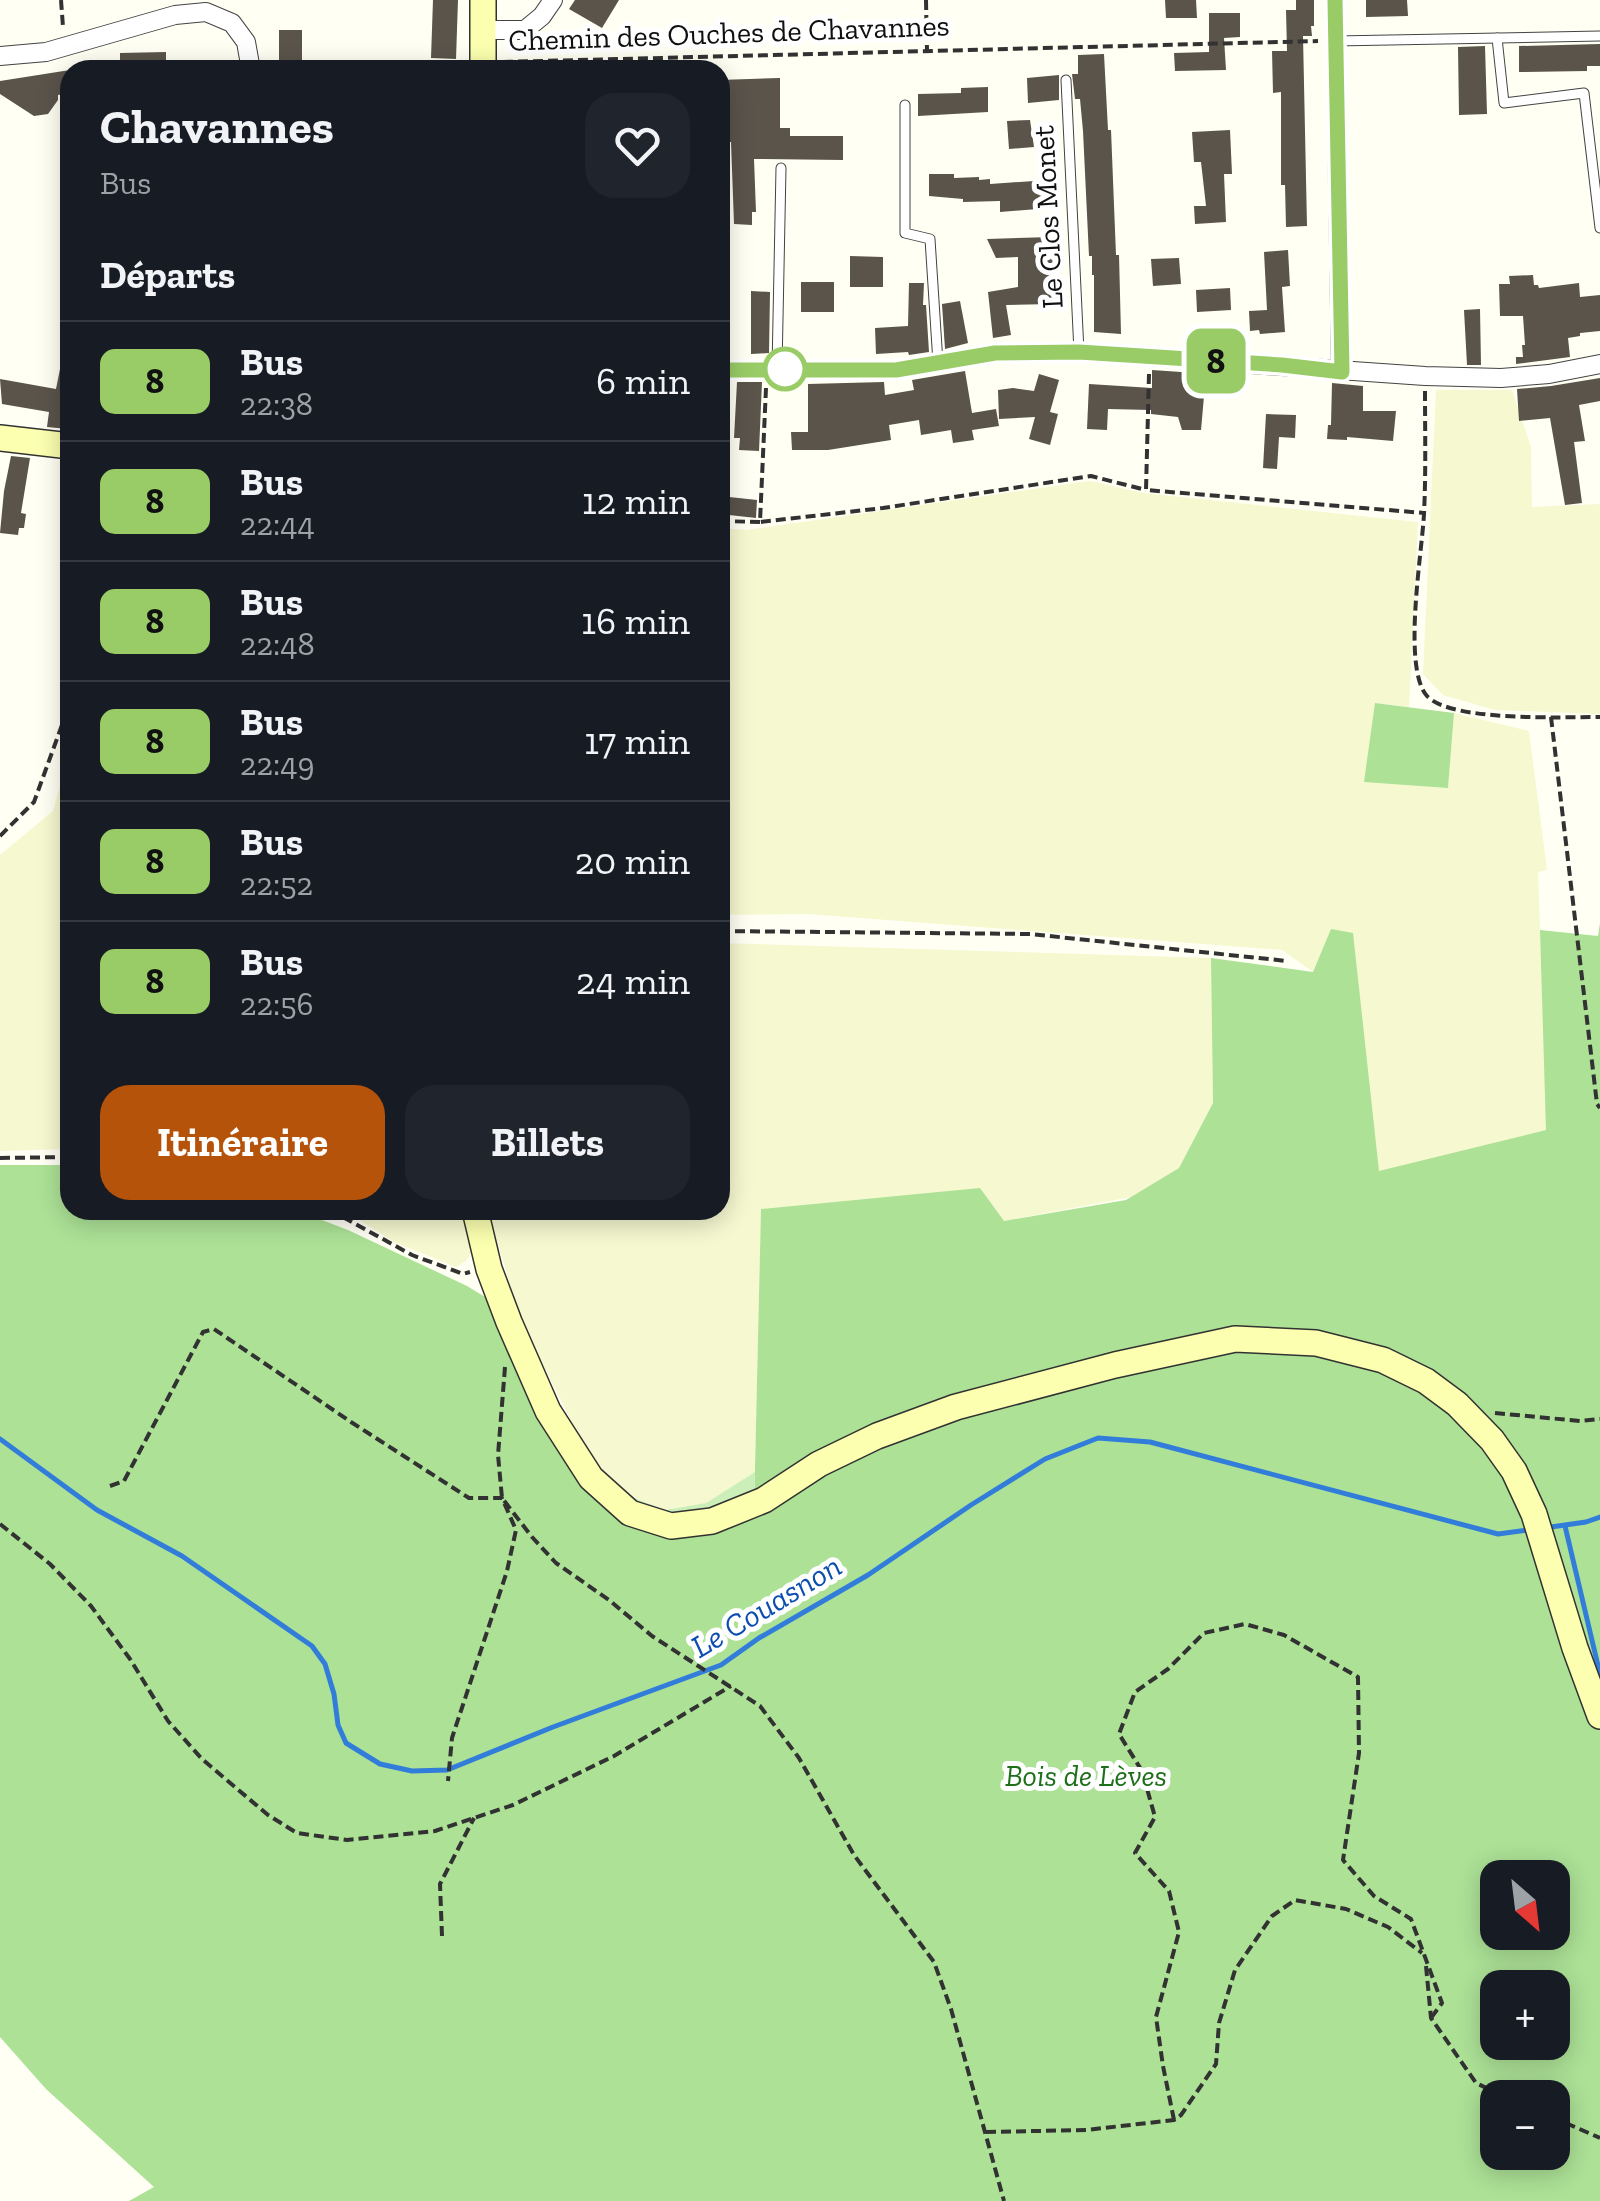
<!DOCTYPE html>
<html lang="fr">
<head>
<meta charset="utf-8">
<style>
	:root { --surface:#171b24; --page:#20242c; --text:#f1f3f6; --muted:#9ea1a6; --line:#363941; --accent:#b45309 }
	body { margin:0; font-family:"Zilla Slab",serif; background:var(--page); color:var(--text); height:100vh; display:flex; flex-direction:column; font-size:38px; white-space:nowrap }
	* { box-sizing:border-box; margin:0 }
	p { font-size:32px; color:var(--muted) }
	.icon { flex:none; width:55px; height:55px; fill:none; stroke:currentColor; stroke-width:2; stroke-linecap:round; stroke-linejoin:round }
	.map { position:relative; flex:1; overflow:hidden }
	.side { position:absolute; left:60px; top:60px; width:670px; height:1160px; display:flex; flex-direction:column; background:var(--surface); border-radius:30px; box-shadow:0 5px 25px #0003 }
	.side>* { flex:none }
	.badge { padding:0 20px; border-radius:15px; font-size:35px; line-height:65px }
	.needle { width:65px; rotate:152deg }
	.tools { position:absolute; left:1480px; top:1860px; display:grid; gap:20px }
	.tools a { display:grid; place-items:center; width:90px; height:90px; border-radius:20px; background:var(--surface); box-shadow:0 5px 25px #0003; font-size:50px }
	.map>.badge { position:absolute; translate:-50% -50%; box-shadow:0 0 0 5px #fff }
	h2 { padding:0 40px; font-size:38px; line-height:90px }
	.round { display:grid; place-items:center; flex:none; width:105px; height:105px; border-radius:30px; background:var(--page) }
	.head { display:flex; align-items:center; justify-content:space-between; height:170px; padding:0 40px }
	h1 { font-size:48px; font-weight:700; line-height:75px }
	.primary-button { display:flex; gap:20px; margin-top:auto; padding:20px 40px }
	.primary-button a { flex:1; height:115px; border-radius:30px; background:var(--accent); color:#fff; font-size:40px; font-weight:700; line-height:115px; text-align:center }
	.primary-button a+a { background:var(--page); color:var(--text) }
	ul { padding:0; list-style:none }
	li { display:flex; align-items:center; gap:30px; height:120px; padding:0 40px; border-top:2px solid var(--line) }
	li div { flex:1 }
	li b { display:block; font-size:38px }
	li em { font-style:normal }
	li .badge { min-width:110px; font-weight:700; text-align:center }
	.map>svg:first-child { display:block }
</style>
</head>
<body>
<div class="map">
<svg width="1600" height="2201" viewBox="0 0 1600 2201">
	<rect width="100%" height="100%" fill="#fffff4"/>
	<!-- farmland -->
	<g fill="#f6f8d0">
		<polygon points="1436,390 1512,390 1531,447 1532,507 1600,504 1600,714 1495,710 1443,695 1423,674"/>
		<polygon points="1090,481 1143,493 1418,522 1409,707 1375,703 1448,788 1454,713 1529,731 1547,870 1538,872 1547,1130 1379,1172 1331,930 1313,972 1282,950 808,914 720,915 720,528 746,530"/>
		<polygon points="70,751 70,1149 0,1151 0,855 53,811"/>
		<polygon points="720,943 1211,958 1213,1103 1179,1168 1131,1197 1004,1221 761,1210 755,1472 706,1503 665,1510 634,1498 595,1468 520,1319 488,1210 720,1210"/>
		<polygon points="344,1210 463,1210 471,1253 466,1261 456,1267 394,1242"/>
	</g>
	<!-- green -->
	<polygon fill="#cceeb8" points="594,1466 634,1498 665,1510 706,1503 755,1472 754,1494 720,1511 670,1517 632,1505"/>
	<!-- forest -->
	<g fill="#ace196" fill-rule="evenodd">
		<polygon points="1375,703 1454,713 1448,788 1364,782"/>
		<path d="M1600,923V2201H129L154,2187L46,2089L0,2037V1165H70V1210H296L348,1230L467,1286L495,1303L584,1488L622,1523L680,1536L754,1512L761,1209L980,1188L1004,1221L1126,1200L1179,1168L1213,1103L1211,958L1313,972L1331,929L1353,933L1379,1171L1546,1130L1540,930L1598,936ZM1498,1878H1552V1932H1498ZM1498,1988H1552V2042H1498ZM1498,2098H1552V2152H1498Z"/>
	</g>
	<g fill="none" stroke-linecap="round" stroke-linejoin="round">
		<!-- stream -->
		<g stroke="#337dda" stroke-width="5">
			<polyline points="0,1439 97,1510 182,1556 312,1646 325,1664 334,1694 338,1725 346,1743 380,1764 412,1771 447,1770 553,1727 721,1665 759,1638 868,1575 971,1505 1045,1459 1098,1438 1150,1442 1498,1534 1528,1530"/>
			<polyline points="1565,1526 1600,1674"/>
			<polyline points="1544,1528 1586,1522 1600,1517"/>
		</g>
	</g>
	<!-- building -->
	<g fill="#5a544b">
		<polygon points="433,0 458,0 456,59 431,58"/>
		<polygon points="575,0 619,0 602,28 569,9"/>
		<polygon points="1165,0 1196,0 1197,18 1166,18"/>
		<polygon points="1296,0 1314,0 1314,26 1311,26 1312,36 1303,36 1307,226 1286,227 1285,185 1281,185 1281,92 1273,93 1272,51 1287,51 1286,10 1296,10"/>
		<polygon points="1366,0 1407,0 1408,16 1366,17"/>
		<polygon points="1209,13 1240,13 1240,37 1224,38 1226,70 1175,71 1174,53 1209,52"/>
		<rect x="279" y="30" width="23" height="30"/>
		<polygon points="1600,44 1600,66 1587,66 1587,71 1519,72 1519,46"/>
		<polygon points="1485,46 1487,114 1459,115 1458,47"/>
		<polygon points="166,52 166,70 120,70 120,53"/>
		<polygon points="1104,54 1108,130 1111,130 1116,255 1119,255 1121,334 1094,332 1094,275 1092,275 1092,256 1089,256 1083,131 1080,99 1075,99 1072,74 1078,74 1078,55"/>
		<polygon points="70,70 70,93 58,95 58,100 48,114 34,116 0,94 0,81"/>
		<polygon points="1059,75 1059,100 1028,103 1027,78"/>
		<polygon points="780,78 780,128 790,128 790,136 843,136 843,160 754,159 756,212 752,212 752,225 734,224 731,142 728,142 727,102 720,102 720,80"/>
		<polygon points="988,87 988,112 918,116 918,94 961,93 961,88"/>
		<polygon points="1030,120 1034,147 1009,149 1007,121"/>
		<polygon points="1230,130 1232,174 1224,174 1226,222 1195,224 1194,206 1206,206 1201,162 1194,162 1192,132"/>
		<polygon points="929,174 954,174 954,178 979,177 979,180 990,179 990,184 1049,180 1050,208 1000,212 1000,201 963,202 963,199 929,196"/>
		<polygon points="1052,237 1053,304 1006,305 1011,335 993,338 988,292 1018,287 1018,257 996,258 987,239"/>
		<polygon points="1288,250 1290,286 1282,287 1285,332 1260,334 1259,330 1250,331 1249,311 1267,310 1264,252"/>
		<polygon points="850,256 883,257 883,287 850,287"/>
		<polygon points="1179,258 1181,284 1153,286 1151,259"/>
		<polygon points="1533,275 1534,285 1538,285 1539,288 1579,283 1580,297 1600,295 1600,331 1580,333 1580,336 1568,338 1570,357 1516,364 1516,357 1523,357 1522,345 1525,345 1523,316 1500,316 1499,284 1510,284 1509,276"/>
		<rect x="801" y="282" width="33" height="30"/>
		<polygon points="909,283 924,283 923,305 926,305 929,352 909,355 908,352 876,354 875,328 908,326"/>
		<polygon points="1230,288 1231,310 1197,312 1196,290"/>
		<polygon points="751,291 770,292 769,353 751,354"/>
		<polygon points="960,301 968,343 945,349 942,304"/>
		<polygon points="1480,309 1481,365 1467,365 1464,310"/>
		<polygon points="63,354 70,355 68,429 47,427 49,412 2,404 0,379 56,389"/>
		<polygon points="1152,370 1210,374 1209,385 1205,385 1201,430 1182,430 1178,417 1151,414 1151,410 1108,409 1107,430 1087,429 1089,384 1152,388"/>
		<polygon points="965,371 972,413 996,409 999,426 972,430 974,440 953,443 951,430 921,435 919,420 889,425 891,440 828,450 792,450 791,432 808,432 808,384 884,382 885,395 914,390 912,380"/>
		<polygon points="1039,374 1059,380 1050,412 1058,414 1050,445 1029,439 1035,417 999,419 998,390 1013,388 1034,391"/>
		<polygon points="1600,378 1600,401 1579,405 1585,441 1574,442 1582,503 1565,505 1550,418 1519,421 1517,389 1551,386"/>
		<polygon points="737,382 762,382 759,451 739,450 740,438 734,438"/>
		<polygon points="1332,383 1363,386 1363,411 1396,411 1393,441 1347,437 1347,440 1327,439 1328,425 1331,425"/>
		<polygon points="1266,414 1296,415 1295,438 1279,437 1277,469 1263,468"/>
		<polygon points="11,456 30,458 21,513 26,514 24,528 19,528 18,535 0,533 4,491"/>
		<polygon points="720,496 757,500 756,518 720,514"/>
	</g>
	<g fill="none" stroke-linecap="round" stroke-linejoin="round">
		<defs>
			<g id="lane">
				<polyline points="1497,38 1504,103 1584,93 1600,228"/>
				<polyline points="1335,41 1600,36"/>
				<polyline points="1066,80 1079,352"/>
				<polyline points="905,105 905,233 930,239 938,363"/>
				<polyline points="777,369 781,168"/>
			</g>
			<g id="street">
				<polyline points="1335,0 1341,371"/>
				<polyline points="483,30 525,30 542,16 553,0"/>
				<polyline points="0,56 46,52 175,15 206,12 232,23 246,42 251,70"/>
				<polyline points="720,370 896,370 995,353 1079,352 1425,376 1501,378 1549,374 1600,364"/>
			</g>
			<g id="secondary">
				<polyline points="483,0 483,70"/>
				<polyline points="0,438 70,446"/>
				<polyline points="475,1210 489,1269 509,1322 548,1411 591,1478 630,1513 671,1526 712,1521 764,1500 819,1464 877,1436 956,1407 1115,1365 1235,1339 1316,1343 1383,1360 1426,1381 1457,1404 1492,1440 1514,1471 1534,1514 1575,1648 1600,1716"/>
			</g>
		</defs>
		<!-- lane casing -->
		<use href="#lane" stroke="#434343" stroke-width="11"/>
		<!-- street casing -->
		<use href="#street" stroke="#434343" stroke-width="20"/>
		<!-- secondary casing -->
		<use href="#secondary" stroke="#323232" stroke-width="28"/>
		<!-- path -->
		<g stroke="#323232" stroke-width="4" stroke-dasharray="10 5" stroke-linecap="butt">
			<polyline points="61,0 63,27"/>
			<polyline points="926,0 927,50"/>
			<polyline points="503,62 1318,41"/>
			<polyline points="1149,374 1146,490 1424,513"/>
			<polyline points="766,388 760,522 883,508 1091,476 1146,490"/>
			<path d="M1425,391C1425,432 1426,473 1424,514C1422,553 1402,668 1427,696C1451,722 1564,717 1600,717"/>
			<polyline points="720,521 760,522"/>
			<polyline points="1551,717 1597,1104 1600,1108"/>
			<polyline points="0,836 34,802 70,703"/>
			<polyline points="720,931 1030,934 1287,961"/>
			<polyline points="0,1158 70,1157"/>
			<polyline points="330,1210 412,1255 463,1274 470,1272"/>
			<polyline points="505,1367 498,1455 502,1498 532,1537 556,1563 609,1600 652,1636 760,1706 799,1758 854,1855 934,1962 951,2009 1004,2201"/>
			<polyline points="1495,1413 1580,1421 1600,1419"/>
			<polyline points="110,1486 124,1481 203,1332 214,1329 351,1422 469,1498 502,1498 516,1530 507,1571 452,1738 448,1781"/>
			<polyline points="0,1524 50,1564 91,1606 130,1659 168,1721 202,1759 268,1815 297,1833 347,1840 435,1831 513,1805 614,1756 731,1686"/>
			<polyline points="442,1936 440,1884 474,1818"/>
			<polyline points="1426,1966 1431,2018 1476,2083 1508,2098"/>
			<polyline points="1552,2117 1600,2138"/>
			<polyline points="1174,2120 1163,2066 1156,2017 1179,1932 1169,1891 1135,1853 1155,1817 1142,1771 1119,1734 1135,1692 1168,1669 1204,1633 1245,1624 1284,1635 1358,1677 1359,1753 1343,1860 1374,1896 1411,1919 1442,2003 1431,2018"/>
			<polyline points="986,2132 1086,2130 1174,2120 1181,2115 1216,2064 1219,2023 1235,1970 1272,1916 1295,1900 1346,1909 1388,1927 1422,1953"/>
		</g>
		<!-- lane -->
		<use href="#lane" stroke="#fff" stroke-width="9"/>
		<!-- street -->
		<use href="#street" stroke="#fff" stroke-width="18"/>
		<!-- secondary -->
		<use href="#secondary" stroke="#fbffaf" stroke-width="25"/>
	</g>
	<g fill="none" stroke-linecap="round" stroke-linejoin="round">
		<defs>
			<polyline id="line" points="720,370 896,370 995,353 1079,352 1282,365 1342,372 1335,0"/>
		</defs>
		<!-- line casing -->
		<use href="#line" stroke="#fff" stroke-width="22"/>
		<!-- line -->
		<use href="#line" stroke="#9c6" stroke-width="15"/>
	</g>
	<!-- markers -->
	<circle fill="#fff" stroke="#9c6" stroke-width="5" cx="785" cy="369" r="20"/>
	<g text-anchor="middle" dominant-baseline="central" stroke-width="10" stroke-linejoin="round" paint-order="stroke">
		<!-- street labels -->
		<g font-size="30" fill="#101010" stroke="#fff">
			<text transform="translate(729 33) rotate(-2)">Chemin des Ouches de Chavannes</text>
			<text transform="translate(1048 217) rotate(-93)">Le Clos Monet</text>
		</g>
		<!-- park labels -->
		<g font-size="30" font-style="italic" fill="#1d7019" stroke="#fff">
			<text x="1086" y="1776">Bois de Lèves</text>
		</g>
		<!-- water labels -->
		<g font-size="32" font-style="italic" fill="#0c4eb0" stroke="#fff">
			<text transform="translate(766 1606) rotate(-31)">Le Couasnon</text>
		</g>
	</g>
</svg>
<div class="tools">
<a><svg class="needle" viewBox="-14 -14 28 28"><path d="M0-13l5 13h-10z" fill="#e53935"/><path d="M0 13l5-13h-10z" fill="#9ea1a6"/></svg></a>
<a>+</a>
<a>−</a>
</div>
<b class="badge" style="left:1216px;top:361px;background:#9c6;color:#111">8</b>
<section class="side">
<div class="head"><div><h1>Chavannes</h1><p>Bus</p></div><a class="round"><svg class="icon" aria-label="heart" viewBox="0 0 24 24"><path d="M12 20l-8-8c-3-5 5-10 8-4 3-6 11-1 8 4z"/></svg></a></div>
<h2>Départs</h2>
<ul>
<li><span class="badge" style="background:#9c6;color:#111">8</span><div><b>Bus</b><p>22:38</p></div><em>6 min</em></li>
<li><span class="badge" style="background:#9c6;color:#111">8</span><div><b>Bus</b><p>22:44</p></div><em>12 min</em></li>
<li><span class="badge" style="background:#9c6;color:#111">8</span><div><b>Bus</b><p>22:48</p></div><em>16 min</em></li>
<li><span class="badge" style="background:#9c6;color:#111">8</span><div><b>Bus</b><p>22:49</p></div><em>17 min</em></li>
<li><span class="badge" style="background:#9c6;color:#111">8</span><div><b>Bus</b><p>22:52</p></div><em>20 min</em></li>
<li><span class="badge" style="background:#9c6;color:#111">8</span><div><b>Bus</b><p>22:56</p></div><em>24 min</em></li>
</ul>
<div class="primary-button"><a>Itinéraire</a><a>Billets</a></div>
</section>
</div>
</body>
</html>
